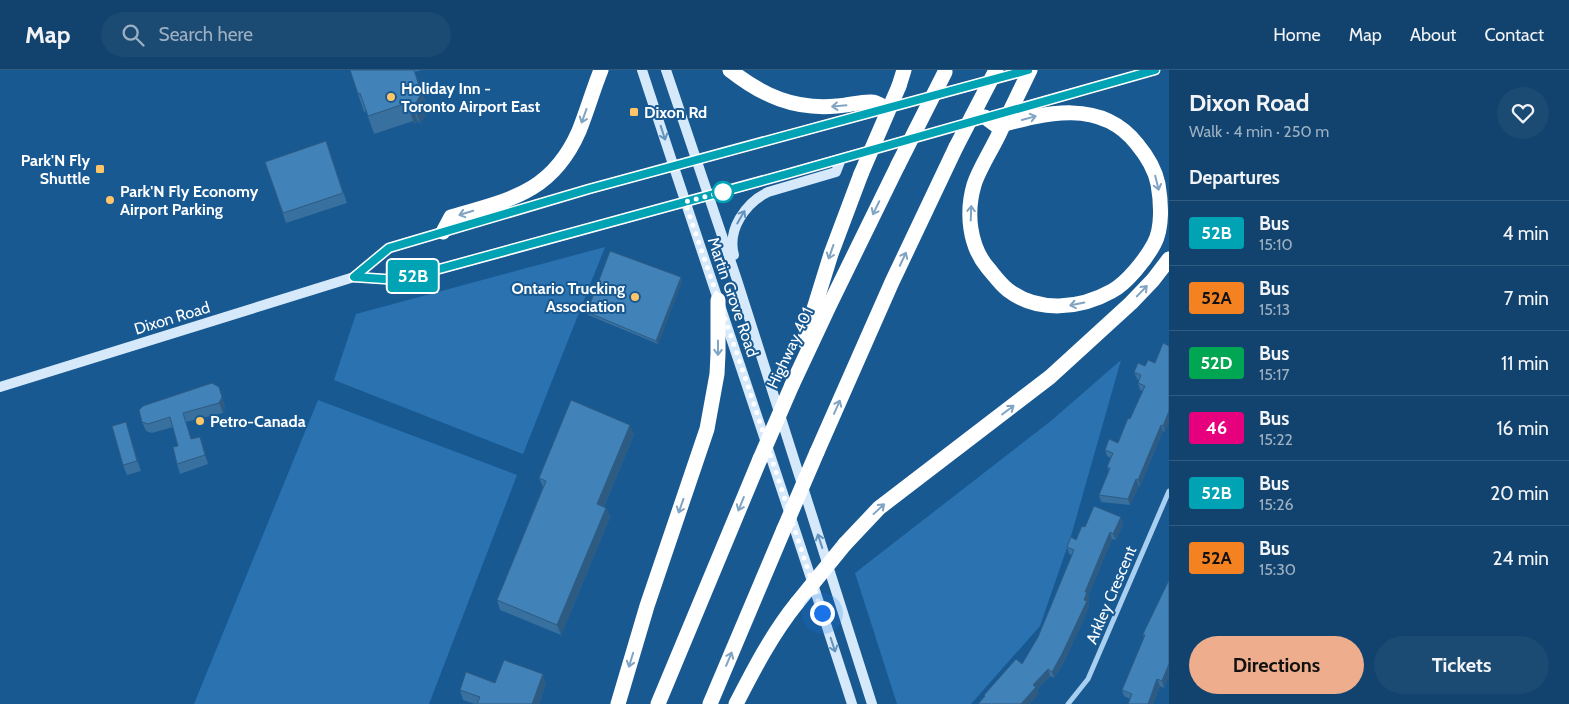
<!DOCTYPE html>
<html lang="en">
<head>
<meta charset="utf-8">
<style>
	:root { --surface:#12436e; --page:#1b4a73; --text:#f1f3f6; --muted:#9cb0c2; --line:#315c81; --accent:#eead8d }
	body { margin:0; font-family:Cabin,sans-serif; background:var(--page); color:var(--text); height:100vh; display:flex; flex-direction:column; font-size:19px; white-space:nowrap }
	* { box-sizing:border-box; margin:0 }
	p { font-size:16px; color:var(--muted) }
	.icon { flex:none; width:28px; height:28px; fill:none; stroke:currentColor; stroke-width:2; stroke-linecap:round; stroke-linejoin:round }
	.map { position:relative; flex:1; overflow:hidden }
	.sheet { display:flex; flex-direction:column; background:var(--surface); width:400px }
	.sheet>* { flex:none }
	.badge { padding:0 10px; border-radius:4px; font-size:18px; line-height:32px }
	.you { position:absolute; width:25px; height:25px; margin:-12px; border:4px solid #fff; border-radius:50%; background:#1a73e8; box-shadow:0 0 0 8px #1a73e833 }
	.map>.badge { position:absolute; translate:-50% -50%; box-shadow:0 0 0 2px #fff }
	h2 { padding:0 20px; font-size:19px; line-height:45px }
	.round { display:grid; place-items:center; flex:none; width:52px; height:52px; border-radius:26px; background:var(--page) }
	.summary { display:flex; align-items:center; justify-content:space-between; height:85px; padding:0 20px }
	h1 { font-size:24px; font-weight:800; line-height:38px }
	.primary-button { display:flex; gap:10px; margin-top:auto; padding:10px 20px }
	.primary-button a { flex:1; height:58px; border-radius:30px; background:var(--accent); color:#111; font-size:20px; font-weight:800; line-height:58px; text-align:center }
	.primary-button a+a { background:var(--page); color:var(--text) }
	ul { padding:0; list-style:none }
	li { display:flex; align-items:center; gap:15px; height:65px; padding:0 20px; border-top:1px solid var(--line) }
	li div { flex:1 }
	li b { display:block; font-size:19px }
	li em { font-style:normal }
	li .badge { min-width:55px; font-weight:700; text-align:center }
	header { display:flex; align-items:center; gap:30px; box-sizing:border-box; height:70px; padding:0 25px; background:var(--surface); border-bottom:1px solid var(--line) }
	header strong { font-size:24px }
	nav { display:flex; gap:28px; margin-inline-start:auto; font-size:18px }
	.search { width:350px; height:45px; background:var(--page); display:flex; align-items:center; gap:12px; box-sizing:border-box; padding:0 18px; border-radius:28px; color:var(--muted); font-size:19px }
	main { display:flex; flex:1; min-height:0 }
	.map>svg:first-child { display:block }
</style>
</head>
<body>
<header>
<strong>Map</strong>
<div class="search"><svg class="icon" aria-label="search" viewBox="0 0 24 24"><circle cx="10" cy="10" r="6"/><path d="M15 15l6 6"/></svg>Search here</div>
<nav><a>Home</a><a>Map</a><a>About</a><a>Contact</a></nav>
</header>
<main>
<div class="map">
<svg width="1169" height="634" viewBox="0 0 1169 634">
	<rect width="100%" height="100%" fill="#185992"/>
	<!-- green -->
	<g fill="#2b73b0">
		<polygon points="605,177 523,384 334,310 356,244"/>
		<polygon points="1121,290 1071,466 1040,556 971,634 897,634 855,503 1052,350"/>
		<polygon points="318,330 517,405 429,634 194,634"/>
	</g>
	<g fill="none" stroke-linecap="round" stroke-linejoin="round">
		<!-- street -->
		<polyline stroke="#a8cff0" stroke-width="5" points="1068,634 1088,609 1169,421"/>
		<!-- secondary -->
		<g stroke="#d5e9fb" stroke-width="10">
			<path d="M642,0C711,212 784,422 852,634"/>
			<polyline points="666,0 737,210 872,634"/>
			<path d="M734,185C727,160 745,133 768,122L836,102L841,89"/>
			<polyline points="354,207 389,178 589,119 1028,0"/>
			<polyline points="0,317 354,207 399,210 733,119 1155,0"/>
		</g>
		<!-- highway -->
		<g stroke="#fff" stroke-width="15">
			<path d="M730,0C763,26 795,40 837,36C847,36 862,31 872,32C876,32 882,36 886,38"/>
			<polyline points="899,16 904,0"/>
			<path d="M985,47L997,56C1045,43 1101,28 1137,74C1147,86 1155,99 1158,114C1161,131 1163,158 1154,174C1146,189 1127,213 1112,221C1080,239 1038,243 1008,220C1000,214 994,205 988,198C969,176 966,142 974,115C978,101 992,79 999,64"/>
			<path d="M443,162L451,147C509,130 552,123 579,61C587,41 593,20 601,0"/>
			<polyline points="804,271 831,184 861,104"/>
			<polyline points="792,315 830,234 898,95"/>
			<polyline points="817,382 892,212 956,77"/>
			<polyline points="845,474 879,438 1050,307 1131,233 1153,210 1169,189"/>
			<polyline points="618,634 647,536 707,359 717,304 718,284 718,230"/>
			<polyline points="658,634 760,389"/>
			<polyline points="710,634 784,459"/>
			<path d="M736,634C754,599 772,564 797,533"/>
		</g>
		<!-- highway-bridge -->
		<g stroke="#fff" stroke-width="15">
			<polyline points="999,64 1030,0"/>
			<polyline points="956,77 996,0"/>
			<polyline points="898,95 945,2"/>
			<polyline points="861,104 899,16"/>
			<polyline points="760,389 792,315"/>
			<polyline points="784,459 817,382"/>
			<polyline points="797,533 845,474"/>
		</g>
	</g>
	<!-- wall -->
	<g fill="#38709f">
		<polygon points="350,0 422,0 415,2 427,37 426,44 420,54 418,51 414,54 413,51 374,64 366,41 364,42"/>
		<polygon points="326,71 347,133 286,153 265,92"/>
		<polygon points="681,207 682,211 658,274 588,245 587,242"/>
		<polygon points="1145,296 1165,362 1163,361 1140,416 1139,416 1130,435 1101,432 1099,425 1109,401 1107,397 1111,388 1107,386 1105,380 1118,373 1130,349 1143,321 1140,320 1138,313 1139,310 1137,309 1134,302"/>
		<polygon points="219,317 225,337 223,343 186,352 191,369 200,367 208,394 180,404 177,394 178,376 173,357 152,363 146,361 142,352"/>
		<polygon points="126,352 141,401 127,405 123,395"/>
		<polygon points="634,364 604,437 606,438 610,447 561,565 500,540 497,530 543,417 539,408"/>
		<polygon points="1123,454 1116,470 1112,469 1088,526 1089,529 1088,533 1089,537 1065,590 1054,608 1050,606 1037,620 1039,624 984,627 984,625 1022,594 1038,567 1072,485 1069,484 1067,477 1076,470 1085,457"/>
		<polygon points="1169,510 1169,606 1164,618 1160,616 1153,634 1128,634 1130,629 1124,626 1122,620 1144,568 1143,564"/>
		<polygon points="495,613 546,614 539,634 475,634 463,630 460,620"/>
	</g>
	<!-- shaded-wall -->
	<g fill="#2e5b82">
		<polygon points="414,0 427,37 426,44 420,54 414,36"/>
		<polygon points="411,33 418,51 414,54 408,36"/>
		<polygon points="681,207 682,211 658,274 656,271"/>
		<polygon points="219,317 225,337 223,343 219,333"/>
		<polygon points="1169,341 1169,353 1165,362 1163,356"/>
		<polygon points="126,352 129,362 141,401 137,391"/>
		<polygon points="630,355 634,364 601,444 597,434"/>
		<polygon points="1161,355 1163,361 1140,416 1138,410"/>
		<polygon points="200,367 204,377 208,394 205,385"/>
		<polygon points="1136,409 1139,416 1130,435 1128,429"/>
		<polygon points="606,438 610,447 561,565 557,555"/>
		<polygon points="1121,447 1123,454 1116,470 1113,464"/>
		<polygon points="1110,462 1112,469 1088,526 1089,529 1088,533 1089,537 1065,590 1054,608 1052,602 1084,530 1085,522"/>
		<polygon points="1169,594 1169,606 1164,618 1162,611"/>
		<polygon points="1048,599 1050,606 1037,620 1039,624 1030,634 1021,634 1033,615"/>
		<polygon points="543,604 546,614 539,634 532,634"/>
		<polygon points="1157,609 1160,616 1153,634 1148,634"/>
	</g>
	<!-- building -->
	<g fill="#4182b9" stroke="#2e5b82">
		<polygon points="350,0 414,0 420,19 420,26 414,36 411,33 408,36 407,33 368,46 360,23 358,24"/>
		<polygon points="326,71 343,123 283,143 265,92"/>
		<polygon points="610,181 681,207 656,271 587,242"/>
		<polygon points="1163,273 1169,276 1169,341 1163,356 1161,355 1138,410 1136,409 1128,429 1099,425 1110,398 1107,397 1113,383 1105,380 1109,369 1118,373 1128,348 1130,349 1145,316 1138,313 1141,305 1134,302 1138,293 1145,296 1148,290 1155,293"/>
		<polygon points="212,313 219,317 222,327 219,333 183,343 191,369 200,367 205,385 177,394 173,377 178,376 170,347 148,354 142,352 139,340 143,336"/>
		<polygon points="571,330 630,355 597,434 606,438 557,555 497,530 546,411 539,408"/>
		<polygon points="126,352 137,391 123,395 112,356"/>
		<polygon points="1094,436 1121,447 1113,464 1110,462 1085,522 1087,522 1084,530 1087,531 1062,584 1052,602 1048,599 1033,615 1036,617 1021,634 978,634 985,626 984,625 1016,589 1022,594 1038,567 1074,480 1067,477 1071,467 1076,470 1082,456 1085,457"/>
		<polygon points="1169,510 1169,594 1162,611 1157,609 1148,634 1128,634 1132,624 1122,620 1145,565 1143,564"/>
		<polygon points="504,590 543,604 532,634 477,634 480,627 460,620 466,602 495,613"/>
	</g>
	<!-- one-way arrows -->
	<defs><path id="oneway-shaft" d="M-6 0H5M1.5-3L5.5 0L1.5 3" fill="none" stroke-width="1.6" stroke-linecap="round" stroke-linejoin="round" transform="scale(1.25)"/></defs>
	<g stroke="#80a4c3">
		<use href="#oneway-shaft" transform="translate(839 36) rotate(175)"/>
		<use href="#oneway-shaft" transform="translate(584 46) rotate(110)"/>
		<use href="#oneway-shaft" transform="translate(1029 48) rotate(-15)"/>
		<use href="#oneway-shaft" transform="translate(1157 113) rotate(76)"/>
		<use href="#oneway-shaft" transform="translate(876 138) rotate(116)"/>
		<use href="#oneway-shaft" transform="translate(466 143) rotate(163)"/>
		<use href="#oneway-shaft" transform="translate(971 143) rotate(-88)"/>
		<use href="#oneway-shaft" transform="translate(831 182) rotate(109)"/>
		<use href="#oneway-shaft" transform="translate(903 189) rotate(-65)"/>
		<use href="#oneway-shaft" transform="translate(1142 221) rotate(-46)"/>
		<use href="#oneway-shaft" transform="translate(1077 234) rotate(168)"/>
		<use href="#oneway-shaft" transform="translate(718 278) rotate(90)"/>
		<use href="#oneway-shaft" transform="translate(837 337) rotate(-66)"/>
		<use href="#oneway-shaft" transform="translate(1008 340) rotate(-37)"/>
		<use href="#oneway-shaft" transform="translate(741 434) rotate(112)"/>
		<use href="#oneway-shaft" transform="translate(681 436) rotate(109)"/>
		<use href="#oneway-shaft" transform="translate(879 439) rotate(-43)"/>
		<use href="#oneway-shaft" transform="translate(729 589) rotate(-67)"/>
		<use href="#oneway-shaft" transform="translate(631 590) rotate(107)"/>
	</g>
	<g stroke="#6493bc">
		<use href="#oneway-shaft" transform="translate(663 63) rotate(72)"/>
		<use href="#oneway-shaft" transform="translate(741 147) rotate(-60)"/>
		<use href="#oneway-shaft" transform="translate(820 471) rotate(-108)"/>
		<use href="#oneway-shaft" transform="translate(833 575) rotate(72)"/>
	</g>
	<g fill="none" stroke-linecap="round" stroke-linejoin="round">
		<defs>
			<polyline id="line" points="1028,0 589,119 389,178 354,207 399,210 787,104 1155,0"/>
		</defs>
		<!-- line casing -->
		<use href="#line" stroke="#fff" stroke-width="11"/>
		<!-- line -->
		<use href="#line" stroke="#00a3b4" stroke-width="8"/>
		<!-- walk -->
		<polyline stroke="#fff" stroke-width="5" stroke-dasharray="0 9" points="723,122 727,121 685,132 748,316 822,543"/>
	</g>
	<!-- markers -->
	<g fill="#ffc566" stroke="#185992" stroke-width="2">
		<circle cx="391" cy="27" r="5"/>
		<rect x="629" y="37" width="10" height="10" rx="2.5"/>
		<rect x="95" y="94" width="10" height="10" rx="2.5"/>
		<circle cx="110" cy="130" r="5"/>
		<circle cx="635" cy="227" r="5"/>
		<circle cx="200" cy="351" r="5"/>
	</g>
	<circle fill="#fff" stroke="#00a3b4" stroke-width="2.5" cx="723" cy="122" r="10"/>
	<g text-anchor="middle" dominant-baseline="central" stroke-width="4" stroke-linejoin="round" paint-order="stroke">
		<!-- poi labels -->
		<g font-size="16" font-weight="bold" fill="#fff" stroke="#185992" text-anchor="start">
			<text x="401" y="18">Holiday Inn -<tspan x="401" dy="18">Toronto Airport East</tspan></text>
			<text x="644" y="42">Dixon Rd</text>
			<text x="90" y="90" text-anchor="end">Park'N Fly<tspan x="90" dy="18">Shuttle</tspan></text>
			<text x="120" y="121">Park'N Fly Economy<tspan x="120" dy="18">Airport Parking</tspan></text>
			<text x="625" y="218" text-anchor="end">Ontario Trucking<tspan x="625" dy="18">Association</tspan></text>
			<text x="210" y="351">Petro-Canada</text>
		</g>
		<!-- street labels -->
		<g font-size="16" fill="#fff" stroke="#185992">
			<text transform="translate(733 227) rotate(71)">Martin Grove Road</text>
			<text transform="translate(172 248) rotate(-17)">Dixon Road</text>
			<text transform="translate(790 278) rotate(-65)">Highway 401</text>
			<text transform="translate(1111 525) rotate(-67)">Arkley Crescent</text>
		</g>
	</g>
</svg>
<div class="you" style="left:822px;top:543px"></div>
<b class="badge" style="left:413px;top:206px;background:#00a3b4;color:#fff">52B</b>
</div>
<section class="sheet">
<div class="summary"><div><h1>Dixon Road</h1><p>Walk · 4 min · 250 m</p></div><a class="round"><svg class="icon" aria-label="heart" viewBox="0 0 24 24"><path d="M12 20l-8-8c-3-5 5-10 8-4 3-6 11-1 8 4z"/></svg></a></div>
<h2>Departures</h2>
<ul>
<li><span class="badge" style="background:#00a3b4;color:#fff">52B</span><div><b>Bus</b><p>15:10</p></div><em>4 min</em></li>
<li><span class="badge" style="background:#f58220;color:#111">52A</span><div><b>Bus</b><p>15:13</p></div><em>7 min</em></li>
<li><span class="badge" style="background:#00a651;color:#fff">52D</span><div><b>Bus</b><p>15:17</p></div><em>11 min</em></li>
<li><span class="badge" style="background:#e6007e;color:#fff">46</span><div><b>Bus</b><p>15:22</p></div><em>16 min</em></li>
<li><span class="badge" style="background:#00a3b4;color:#fff">52B</span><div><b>Bus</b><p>15:26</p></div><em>20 min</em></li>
<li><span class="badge" style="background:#f58220;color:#111">52A</span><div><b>Bus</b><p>15:30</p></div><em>24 min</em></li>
</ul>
<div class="primary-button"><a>Directions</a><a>Tickets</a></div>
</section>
</main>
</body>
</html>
